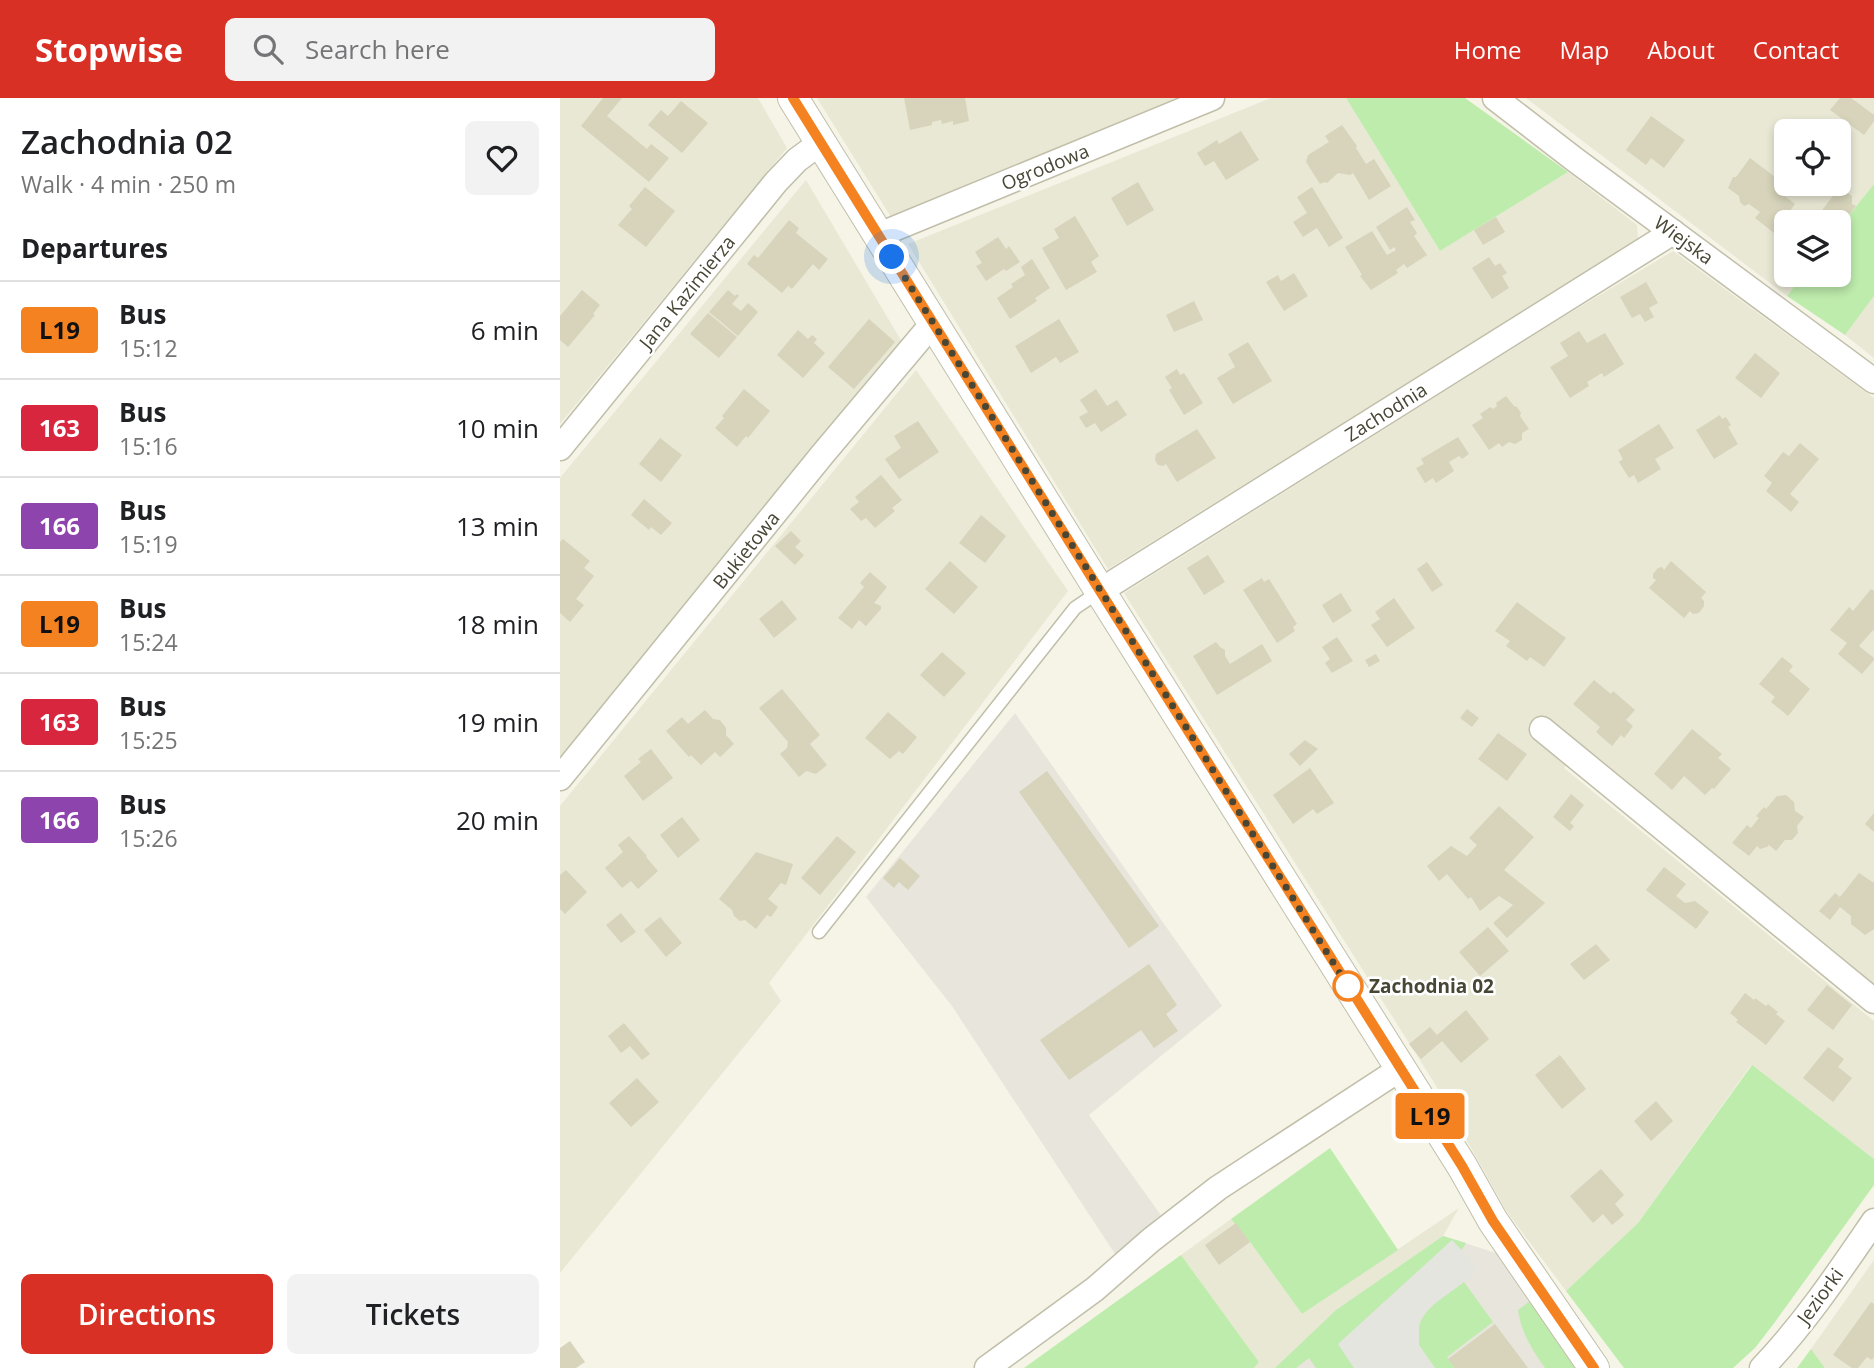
<!DOCTYPE html>
<html lang="en">
<head>
<meta charset="utf-8">
<style>
	:root { --surface:#fff; --page:#f2f2f2; --text:#202124; --muted:#757577; --line:#e0e0e0; --accent:#d93025 }
	body { margin:0; font-family:"Open Sans",sans-serif; background:var(--page); color:var(--text); height:100vh; display:flex; flex-direction:column; font-size:26px; white-space:nowrap }
	* { box-sizing:border-box; margin:0 }
	p { font-size:23px; color:var(--muted) }
	.icon { flex:none; width:38px; height:38px; fill:none; stroke:currentColor; stroke-width:2; stroke-linecap:round; stroke-linejoin:round }
	.map { position:relative; flex:1; overflow:hidden }
	.drawer { display:flex; flex-direction:column; background:var(--surface); width:560px }
	.drawer>* { flex:none }
	.badge { padding:0 14px; border-radius:5px; font-size:24px; line-height:46px }
	.fabs { position:absolute; left:1214px; top:21px; display:grid; gap:14px }
	.fabs a { display:grid; place-items:center; width:77px; height:77px; border-radius:10px; background:var(--surface); box-shadow:0 4px 10px #0003; font-size:35px }
	.you { position:absolute; width:35px; height:35px; margin:-18px; border:5px solid #fff; border-radius:50%; background:#1a73e8; box-shadow:0 0 0 10px #1a73e833 }
	.map>.badge { position:absolute; translate:-50% -50%; box-shadow:0 0 0 4px #fff }
	h2 { padding:0 21px; font-size:26px; line-height:63px }
	.round { display:grid; place-items:center; flex:none; width:74px; height:74px; border-radius:10px; background:var(--page) }
	.overview { display:flex; align-items:center; justify-content:space-between; height:119px; padding:0 21px }
	h1 { font-size:33px; font-weight:600; line-height:52px }
	.button { display:flex; gap:14px; margin-top:auto; padding:14px 21px }
	.button a { flex:1; height:80px; border-radius:10px; background:var(--accent); color:#fff; font-size:28px; font-weight:600; line-height:80px; text-align:center }
	.button a+a { background:var(--page); color:var(--text) }
	ul { padding:0; list-style:none }
	li { display:flex; align-items:center; gap:21px; height:98px; padding:0 21px; border-top:2px solid var(--line) }
	li div { flex:1 }
	li b { display:block; font-size:26px }
	li em { font-style:normal }
	li .badge { min-width:77px; font-weight:700; text-align:center }
	header { display:flex; align-items:center; gap:42px; box-sizing:border-box; height:98px; padding:0 35px; background:var(--accent); color:#fff }
	header strong { font-size:33px }
	nav { display:flex; gap:38px; margin-inline-start:auto; font-size:24px }
	.search { width:490px; height:63px; background:var(--page); display:flex; align-items:center; gap:18px; box-sizing:border-box; padding:0 24px; border-radius:10px; color:var(--muted); font-size:26px }
	main { display:flex; flex:1; min-height:0 }
	.map>svg:first-child { display:block }
</style>
</head>
<body>
<header>
<strong>Stopwise</strong>
<div class="search"><svg class="icon" aria-label="search" viewBox="0 0 24 24"><circle cx="10" cy="10" r="6"/><path d="M15 15l6 6"/></svg>Search here</div>
<nav><a>Home</a><a>Map</a><a>About</a><a>Contact</a></nav>
</header>
<main>
<section class="drawer">
<div class="overview"><div><h1>Zachodnia 02</h1><p>Walk · 4 min · 250 m</p></div><a class="round"><svg class="icon" aria-label="heart" viewBox="0 0 24 24"><path d="M12 20l-8-8c-3-5 5-10 8-4 3-6 11-1 8 4z"/></svg></a></div>
<h2>Departures</h2>
<ul>
<li><span class="badge" style="background:#f58220;color:#111">L19</span><div><b>Bus</b><p>15:12</p></div><em>6 min</em></li>
<li><span class="badge" style="background:#d7263d;color:#fff">163</span><div><b>Bus</b><p>15:16</p></div><em>10 min</em></li>
<li><span class="badge" style="background:#8e44ad;color:#fff">166</span><div><b>Bus</b><p>15:19</p></div><em>13 min</em></li>
<li><span class="badge" style="background:#f58220;color:#111">L19</span><div><b>Bus</b><p>15:24</p></div><em>18 min</em></li>
<li><span class="badge" style="background:#d7263d;color:#fff">163</span><div><b>Bus</b><p>15:25</p></div><em>19 min</em></li>
<li><span class="badge" style="background:#8e44ad;color:#fff">166</span><div><b>Bus</b><p>15:26</p></div><em>20 min</em></li>
</ul>
<div class="button"><a>Directions</a><a>Tickets</a></div>
</section>
<div class="map">
<svg width="1314" height="1270" viewBox="0 0 1314 1270">
	<rect width="100%" height="100%" fill="#f5f4e7"/>
	<!-- residential -->
	<g fill="#e9e8d5" fill-rule="evenodd">
		<polygon points="0,0 198,0 227,50 0,326"/>
		<polygon points="257,0 619,0 331,119"/>
		<polygon points="711,0 786,0 880,153 1008,74 1077,127 1078,142 548,471 348,146"/>
		<path d="M966,0H1314V86L1279,130V124H1227V177H1243L1227,198ZM1227,33H1279V86H1227Z"/>
		<polygon points="246,82 342,244 0,661 0,380"/>
		<polygon points="1113,153 1314,300 1314,888 1010,663 1004,670 1314,923 1314,1061 1191,967 1078,1125 1006,1193 947,1114 875,986 564,495 1000,221"/>
		<polygon points="1314,198 1314,260 1285,237"/>
		<polygon points="356,272 508,493 209,885 221,903 0,1175 0,708"/>
		<polygon points="899,1110 883,1138 776,1212 715,1270 694,1270 699,1264 621,1157 671,1121 690,1144 742,1216"/>
		<polygon points="1314,1162 1314,1270 1265,1270 1251,1251"/>
	</g>
	<!-- industrial -->
	<g fill="#e7e5dc">
		<polygon points="455,615 662,908 529,1017 603,1120 559,1162 392,908 306,799"/>
		<polygon points="883,1138 942,1157 1021,1270 715,1270 776,1212"/>
	</g>
	<!-- green -->
	<g fill="#beecad">
		<polygon points="786,0 905,0 1008,74 880,153"/>
		<polygon points="1314,86 1314,198 1285,237 1227,198 1243,177 1279,177 1279,130"/>
		<polygon points="1192,967 1314,1061 1314,1087 1215,1224 1195,1250 1173,1270 1064,1270 1006,1193 1078,1125"/>
		<polygon points="770,1050 838,1152 742,1216 690,1144 671,1121"/>
		<polygon points="883,1138 906,1145 901,1153 892,1143 779,1247 794,1270 756,1270 749,1260 736,1270 715,1270 776,1212"/>
		<polygon points="621,1157 699,1264 694,1270 464,1270"/>
		<path d="M904,1184L933,1224L887,1259L895,1270H875C870,1263 862,1255 859,1247C851,1215 883,1200 904,1184Z"/>
		<path d="M973,1201L1021,1270H985C972,1252 961,1234 958,1212Z"/>
		<polygon points="1251,1251 1265,1270 1237,1270"/>
	</g>
	<!-- parking -->
	<polygon fill="#e5e5df" points="892,1142 908,1159 917,1174 873,1207 864,1215 859,1226 859,1247 875,1270 794,1270 778,1246"/>
	<!-- building -->
	<g fill="#d7d4bb">
		<polygon points="43,0 62,0 47,18 87,51 91,46 109,60 89,84 21,28"/>
		<polygon points="344,0 405,0 409,23 393,27 393,23 382,26 381,22 372,24 372,27 350,32"/>
		<polygon points="1280,0 1291,0 1314,17 1314,23 1304,37 1270,12"/>
		<polygon points="121,3 148,25 122,55 88,27 101,12 108,18"/>
		<polygon points="1091,18 1125,42 1104,70 1091,60 1086,67 1066,52"/>
		<polygon points="782,27 797,48 796,50 806,66 814,61 831,88 809,102 793,75 790,77 778,75 767,85 764,84 760,86 746,64 748,57 769,44 765,38"/>
		<polygon points="681,33 699,62 666,82 654,63 645,68 637,55 657,42 659,46"/>
		<polygon points="1190,60 1223,85 1218,93 1235,106 1214,135 1195,120 1200,114 1189,106 1184,108 1180,104 1179,98 1168,90 1173,79 1176,79"/>
		<polygon points="578,84 594,112 567,128 551,100"/>
		<polygon points="85,89 115,113 86,149 58,127 72,111 69,108"/>
		<polygon points="752,89 783,140 769,149 757,130 743,139 733,124 747,115 737,99"/>
		<polygon points="1285,93 1292,98 1292,106 1296,108 1279,130 1279,124 1253,124 1276,94 1279,96"/>
		<polygon points="847,109 855,122 850,124 857,135 854,138 867,157 847,170 844,166 836,172 838,175 811,192 800,178 802,177 785,149 812,133 827,157 836,152 834,149 830,152 816,129"/>
		<polygon points="515,118 539,158 531,164 537,174 506,192 482,150 499,140 494,131"/>
		<polygon points="936,119 945,134 923,147 914,132"/>
		<polygon points="229,122 239,130 236,135 268,161 259,172 253,166 232,191 228,188 222,195 187,166 194,157 198,160"/>
		<polygon points="438,139 446,151 449,148 460,164 446,173 444,171 426,183 416,168 422,165 415,154"/>
		<polygon points="929,159 935,168 940,165 947,175 942,178 949,190 932,201 912,170"/>
		<polygon points="472,161 490,190 475,200 477,203 450,221 437,200 453,189 451,186 465,177 461,169"/>
		<polygon points="734,175 748,198 724,213 706,184 718,177 721,183"/>
		<polygon points="1086,184 1098,205 1089,210 1094,219 1085,224 1080,216 1072,220 1060,199"/>
		<polygon points="22,192 40,207 33,216 35,217 8,249 0,242 0,218"/>
		<polygon points="168,192 175,198 177,196 179,198 172,206 181,213 188,205 198,214 178,238 149,214"/>
		<polygon points="634,203 643,222 614,234 606,217"/>
		<polygon points="148,215 177,239 159,260 130,236"/>
		<polygon points="309,221 335,244 294,291 268,269"/>
		<polygon points="499,221 519,254 500,265 496,259 471,275 455,248"/>
		<polygon points="238,232 248,241 252,237 257,241 254,245 265,255 243,280 217,257"/>
		<polygon points="1019,233 1027,245 1045,235 1064,266 1044,279 1042,275 1027,284 1029,288 1010,300 990,269 1008,258 1000,245"/>
		<polygon points="688,244 712,283 673,306 657,280 675,269 668,256"/>
		<polygon points="1195,255 1220,275 1201,300 1175,280"/>
		<polygon points="617,271 620,277 624,275 643,305 624,317 609,292 612,290 605,279"/>
		<polygon points="184,291 210,313 188,340 186,338 177,349 155,330 164,320 162,318"/>
		<polygon points="536,291 547,308 557,302 567,317 541,334 535,325 526,330 519,319 528,314 520,302"/>
		<polygon points="946,298 954,308 957,309 961,315 960,318 969,331 962,335 962,342 955,346 949,344 942,349 939,345 929,352 912,327 923,320 920,316 930,309 933,311 937,308 936,305"/>
		<polygon points="1160,317 1162,321 1166,319 1171,327 1168,329 1178,346 1154,361 1136,332"/>
		<polygon points="358,323 379,354 339,381 325,361 341,350 334,338"/>
		<polygon points="1099,326 1114,350 1095,361 1101,371 1078,385 1074,377 1069,380 1059,364 1063,361 1058,352"/>
		<polygon points="637,331 656,360 617,384 606,366 603,368 598,367 595,362 596,356"/>
		<polygon points="898,339 909,356 902,361 899,358 889,364 894,373 876,385 873,380 865,385 856,370 864,366 861,361"/>
		<polygon points="100,340 122,357 101,384 79,366"/>
		<polygon points="1240,345 1259,361 1230,396 1239,404 1231,414 1206,393 1212,385 1204,378 1223,354 1229,358"/>
		<polygon points="321,377 342,402 332,410 335,413 315,430 306,420 301,423 290,411 299,404 295,399"/>
		<polygon points="84,401 112,425 101,437 91,429 89,432 71,417"/>
		<polygon points="421,417 446,438 425,465 399,445"/>
		<polygon points="231,433 241,443 235,449 244,457 235,467 215,448"/>
		<polygon points="3,441 30,463 24,470 34,478 16,501 24,507 10,524 0,515 0,444"/>
		<polygon points="648,457 665,484 644,497 627,470"/>
		<polygon points="390,463 418,489 394,516 365,491"/>
		<polygon points="1111,463 1146,494 1141,500 1144,503 1144,508 1139,515 1133,516 1130,513 1124,520 1089,490 1096,482 1093,480 1093,476 1098,470 1102,469 1104,472"/>
		<polygon points="867,464 883,487 872,494 857,471"/>
		<polygon points="310,474 327,489 314,505 321,508 321,511 306,528 299,522 292,531 278,520 304,489 300,485"/>
		<polygon points="702,480 704,484 709,481 737,526 733,529 735,533 717,545 683,492"/>
		<polygon points="1311,491 1314,493 1314,533 1313,532 1299,548 1314,560 1314,562 1302,576 1278,556 1287,545 1270,532 1289,509 1293,513"/>
		<polygon points="781,495 792,513 773,525 762,507"/>
		<polygon points="834,500 855,530 827,549 811,527 820,521 815,514"/>
		<polygon points="222,502 237,521 214,540 199,521"/>
		<polygon points="957,504 1006,540 984,569 970,559 967,563 946,548 950,543 935,533"/>
		<polygon points="777,539 793,563 772,575 765,565 770,561 762,549"/>
		<polygon points="656,544 660,549 665,552 665,558 670,566 702,546 712,563 657,597 633,558"/>
		<polygon points="382,554 406,575 384,599 360,577"/>
		<polygon points="816,556 820,563 809,569 805,562"/>
		<polygon points="1222,559 1233,568 1229,573 1250,591 1228,618 1211,604 1215,599 1199,586"/>
		<polygon points="1034,582 1051,596 1053,593 1075,612 1066,622 1073,628 1064,640 1061,637 1052,648 1036,634 1040,629 1013,606"/>
		<polygon points="222,591 260,637 250,646 267,667 256,676 246,673 239,679 220,656 227,650 228,644 199,610"/>
		<polygon points="907,611 919,620 912,629 900,620"/>
		<polygon points="145,612 153,621 160,622 166,630 166,637 174,646 160,659 155,654 141,667 131,657 129,659 106,633 122,619 128,626"/>
		<polygon points="328,614 357,639 343,656 339,653 330,661 305,640"/>
		<polygon points="1132,631 1162,656 1158,660 1171,671 1154,691 1152,690 1145,697 1124,678 1112,692 1094,676"/>
		<polygon points="938,635 967,656 947,683 918,661"/>
		<polygon points="745,642 758,651 740,668 729,656"/>
		<polygon points="91,651 113,680 83,703 64,678 81,664 78,661"/>
		<polygon points="750,670 774,705 757,716 753,711 733,726 713,697"/>
		<polygon points="487,673 599,828 569,850 459,694"/>
		<polygon points="1011,696 1024,707 1010,725 1014,728 1010,733 993,719"/>
		<polygon points="1226,697 1234,704 1235,713 1244,719 1237,728 1238,735 1232,742 1225,742 1216,753 1209,747 1207,749 1200,751 1197,748 1189,758 1172,745 1187,727 1191,730 1199,720 1196,718 1204,709 1206,711 1217,698"/>
		<polygon points="939,708 974,739 944,772 985,805 947,840 933,825 953,807 939,798 920,813 911,799 908,801 887,776 879,783 867,768 891,748 907,758 917,747 909,740"/>
		<polygon points="1314,715 1314,734 1305,726"/>
		<polygon points="122,719 140,742 118,760 100,737"/>
		<polygon points="69,738 87,758 86,759 98,773 78,791 71,783 62,790 45,770 63,754 58,747"/>
		<polygon points="277,738 296,754 260,797 241,780"/>
		<polygon points="196,754 233,766 226,787 221,785 208,801 218,809 211,819 207,817 196,831 185,822 180,823 174,818 172,812 159,801"/>
		<polygon points="340,760 360,778 348,792 339,784 334,790 323,780"/>
		<polygon points="1104,769 1126,786 1116,798 1125,805 1135,803 1149,814 1136,831 1086,792"/>
		<polygon points="6,772 27,794 5,816 0,811 0,777"/>
		<polygon points="1299,775 1314,785 1314,831 1305,837 1291,826 1291,818 1280,809 1270,822 1259,813 1275,795 1280,799"/>
		<polygon points="61,815 76,834 61,845 46,827"/>
		<polygon points="100,819 122,845 106,859 84,832"/>
		<polygon points="928,829 949,853 920,878 899,854"/>
		<polygon points="1036,846 1050,862 1024,882 1010,866"/>
		<polygon points="589,866 617,907 606,916 618,933 594,950 581,932 509,982 480,942"/>
		<polygon points="1267,887 1292,907 1273,932 1247,912"/>
		<polygon points="1185,895 1194,902 1195,900 1206,908 1208,906 1218,914 1216,916 1225,923 1206,947 1176,924 1178,922 1170,915"/>
		<polygon points="906,912 929,941 901,965 882,943 861,961 849,946 870,929 877,937"/>
		<polygon points="64,925 90,956 82,962 70,948 61,955 48,938"/>
		<polygon points="1268,949 1284,961 1278,969 1292,980 1273,1004 1243,980"/>
		<polygon points="1000,957 1026,991 1002,1011 975,977"/>
		<polygon points="77,980 99,1004 71,1029 49,1005"/>
		<polygon points="1096,1003 1113,1023 1091,1043 1074,1023"/>
		<polygon points="1041,1071 1064,1097 1055,1106 1064,1117 1052,1127 1043,1116 1033,1125 1010,1098"/>
		<polygon points="676,1125 690,1144 659,1167 645,1147"/>
		<polygon points="1311,1204 1314,1206 1314,1259 1312,1262 1307,1259 1298,1270 1292,1270 1273,1257"/>
		<polygon points="935,1226 968,1270 895,1270 888,1261"/>
		<polygon points="10,1243 25,1264 16,1270 0,1270 0,1250"/>
	</g>
	<g fill="none" stroke-linecap="round" stroke-linejoin="round">
		<defs>
			<polyline id="service" points="259,834 515,510 540,493"/>
			<g id="minor">
				<polyline points="935,0 1014,61 1314,283"/>
				<polyline points="319,137 652,0"/>
				<polyline points="0,350 216,84 237,62 260,45"/>
				<polyline points="540,493 1113,134"/>
				<polyline points="982,631 1314,903"/>
				<polyline points="0,680 262,357 373,225"/>
				<polyline points="427,1270 535,1191 591,1142 658,1090 840,971"/>
				<path d="M1202,1270C1245,1225 1279,1174 1314,1123"/>
			</g>
			<polyline id="tertiary" points="233,0 540,493 902,1068 933,1123 1034,1270"/>
		</defs>
		<!-- service casing -->
		<use href="#service" stroke="#c1bfa9" stroke-width="15"/>
		<!-- minor casing -->
		<use href="#minor" stroke="#c1bfa9" stroke-width="27"/>
		<!-- tertiary casing -->
		<use href="#tertiary" stroke="#c1bfa9" stroke-width="32"/>
		<!-- service -->
		<use href="#service" stroke="#fff" stroke-width="12"/>
		<!-- minor -->
		<use href="#minor" stroke="#fff" stroke-width="24"/>
		<!-- tertiary -->
		<use href="#tertiary" stroke="#fff" stroke-width="30"/>
	</g>
	<g fill="none" stroke-linecap="round" stroke-linejoin="round">
		<defs>
			<polyline id="line" points="233,0 540,493 902,1068 933,1123 1034,1270"/>
		</defs>
		<!-- line casing -->
		<use href="#line" stroke="#fff" stroke-width="16"/>
		<!-- line -->
		<use href="#line" stroke="#f58220" stroke-width="10"/>
		<!-- walk -->
		<polyline stroke="#484635" stroke-width="7" stroke-dasharray="0 12.6" points="332,159 791,893 788,888"/>
	</g>
	<!-- markers -->
	<circle fill="#fff" stroke="#f58220" stroke-width="3.5" cx="788" cy="888" r="14"/>
	<g text-anchor="middle" dominant-baseline="central" stroke-width="5" stroke-linejoin="round" paint-order="stroke">
		<!-- street labels -->
		<g font-size="19" fill="#484635" stroke="#fff">
			<text transform="translate(485 69) rotate(-22)">Ogrodowa</text>
			<text transform="translate(1124 142) rotate(36)">Wiejska</text>
			<text transform="translate(127 194) rotate(-51)">Jana Kazimierza</text>
			<text transform="translate(826 314) rotate(-32)">Zachodnia</text>
			<text transform="translate(186 452) rotate(-51)">Bukietowa</text>
			<text transform="translate(1260 1198) rotate(-54)">Jeziorki</text>
		</g>
		<!-- stop labels -->
		<g font-size="19" font-weight="bold" fill="#484635" stroke="#fff" text-anchor="start">
			<text x="809" y="888">Zachodnia 02</text>
		</g>
	</g>
</svg>
<div class="fabs">
<a><svg class="icon" aria-label="locate" viewBox="0 0 24 24"><circle cx="12" cy="12" r="6"/><path d="M12 2v4M12 18v4M2 12h4M18 12h4"/></svg></a>
<a><svg class="icon" aria-label="layers" viewBox="0 0 24 24"><path d="M12 4l9 5-9 5-9-5zM3 14l9 5 9-5"/></svg></a>
</div>
<div class="you" style="left:332px;top:159px"></div>
<b class="badge" style="left:870px;top:1018px;background:#f58220;color:#111">L19</b>
</div>
</main>
</body>
</html>
